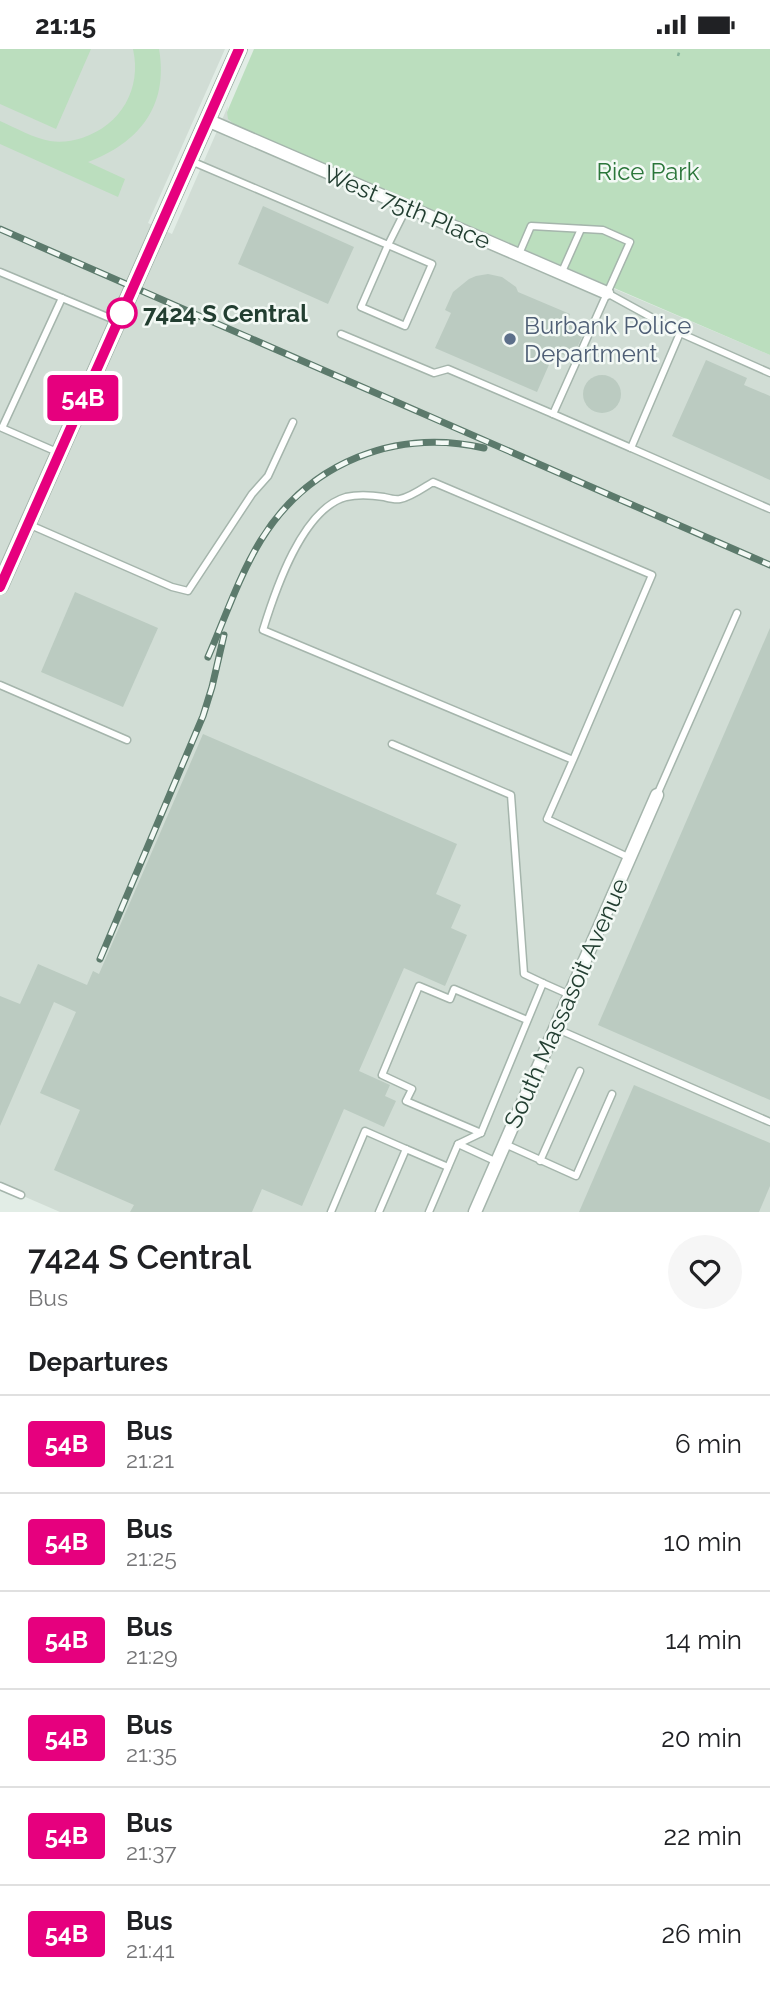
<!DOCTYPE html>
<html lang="en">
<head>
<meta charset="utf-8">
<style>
	:root { --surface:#fff; --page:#f6f6f6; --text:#202124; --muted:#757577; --line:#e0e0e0 }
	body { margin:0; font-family:Raleway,sans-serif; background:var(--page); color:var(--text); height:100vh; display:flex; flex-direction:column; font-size:26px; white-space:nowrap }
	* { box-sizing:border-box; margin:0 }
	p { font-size:23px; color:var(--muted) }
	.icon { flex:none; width:38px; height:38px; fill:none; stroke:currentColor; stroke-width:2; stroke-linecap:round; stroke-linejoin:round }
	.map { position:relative; height:1163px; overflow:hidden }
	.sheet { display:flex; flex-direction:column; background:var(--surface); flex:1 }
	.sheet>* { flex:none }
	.badge { padding:0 14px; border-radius:5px; font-size:24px; line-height:46px }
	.map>.badge { position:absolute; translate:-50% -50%; box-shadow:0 0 0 4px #fff }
	h2 { padding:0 28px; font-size:26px; line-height:63px }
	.round { display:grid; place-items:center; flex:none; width:74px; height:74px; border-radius:37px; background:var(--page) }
	.summary { display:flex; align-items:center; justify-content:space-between; height:119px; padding:0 28px }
	h1 { font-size:33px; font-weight:600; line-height:52px }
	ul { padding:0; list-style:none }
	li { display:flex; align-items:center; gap:21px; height:98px; padding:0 28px; border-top:2px solid var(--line) }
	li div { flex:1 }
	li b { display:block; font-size:26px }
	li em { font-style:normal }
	li .badge { min-width:77px; font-weight:700; text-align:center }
	.status { display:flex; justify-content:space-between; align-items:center; height:49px; padding:0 35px; background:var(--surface); direction:ltr }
	.status svg { height:19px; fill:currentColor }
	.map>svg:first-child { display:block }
</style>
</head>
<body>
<div class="status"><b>21:15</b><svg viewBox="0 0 49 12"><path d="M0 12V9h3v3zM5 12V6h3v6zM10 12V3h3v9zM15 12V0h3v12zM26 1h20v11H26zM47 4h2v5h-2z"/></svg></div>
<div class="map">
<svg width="770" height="1163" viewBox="0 0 770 1163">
	<rect width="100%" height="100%" fill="#e2ede6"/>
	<!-- built -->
	<polygon fill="#d1ddd5" points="0,0 225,0 148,174 172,185 228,57 227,63 443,167 770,306 770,1163 60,1163 0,1137"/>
	<!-- green -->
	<g fill="#bbdebe">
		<polygon points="0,0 91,0 56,80 0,55"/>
		<path d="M133,0H159C169,57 139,94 88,113L125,130L118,148L0,95V72C16,79 33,89 50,92C61,94 72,92 82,89C121,76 142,40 133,0Z"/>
		<polygon points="254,0 770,0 770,306 235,76 228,70 227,63"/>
	</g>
	<!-- building -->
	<g fill="#bbcbc1">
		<polygon points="263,157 354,198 328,255 238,215"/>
		<polygon points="488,225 502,228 516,238 518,243 570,265 567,273 585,281 572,310 555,302 537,343 435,299 451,264 445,261 453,243 469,230 476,227"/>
		<polygon points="706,311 747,329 744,336 770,347 770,431 672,387"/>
		<circle cx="602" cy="345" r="19"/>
		<polygon points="75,543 158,579 123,658 41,623"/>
		<polygon points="770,579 770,1051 598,976"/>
		<polygon points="203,685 457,795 436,845 461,856 451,879 467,886 445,937 404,919 359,1022 390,1036 385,1047 396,1052 384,1078 344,1060 302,1157 262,1140 252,1163 130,1163 134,1156 54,1121 80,1061 40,1044 76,963 54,953 0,1077 0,947 20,955 38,915 87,936 93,922 99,925"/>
		<polygon points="634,1036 770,1094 770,1137 759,1163 579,1163"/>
	</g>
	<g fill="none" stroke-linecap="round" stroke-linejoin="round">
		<defs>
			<g id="service">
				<polyline points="191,112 388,196 407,158"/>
				<polygon points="388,196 432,215 405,277 361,258"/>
				<polyline points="0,223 62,249"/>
				<polyline points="561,225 581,180"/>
				<polyline points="607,244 680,284 770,324"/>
				<polyline points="680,284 631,399 770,460"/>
				<polyline points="341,285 434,324 448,320 553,365 630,193 603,181 531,177 519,205"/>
				<polyline points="553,365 631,399"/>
				<polyline points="57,403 2,379 62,249 117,272"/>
				<polyline points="28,475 172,538 188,542 252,445 268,427 293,373"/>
				<polyline points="0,636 127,691"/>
				<polyline points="392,695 511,746 524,925 543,934"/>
				<path d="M573,711L652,526L433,433C423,439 411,448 400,450C395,451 388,449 384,448C371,446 359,445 346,448C302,460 275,542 263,581L573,711L547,770L630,809"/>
				<polyline points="657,746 737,564"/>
				<polyline points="555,979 770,1073"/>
				<polyline points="481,1084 406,1052 412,1040 382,1026 419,937 450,950 454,940 527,971"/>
				<polyline points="458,1095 497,1113"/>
				<polyline points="505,1095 576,1127 612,1045"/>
				<polyline points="540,1112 580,1022"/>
				<polyline points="0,1137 21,1146"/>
				<polyline points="331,1163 365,1082 406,1100"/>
				<polyline points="379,1163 406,1100 448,1118"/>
				<polyline points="429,1163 458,1095 481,1084 543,934 570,946"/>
			</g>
			<g id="minor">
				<polyline points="207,71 607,244"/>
				<polyline points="475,1163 657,746"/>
			</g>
			<polyline id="tertiary" points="0,537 239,0"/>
		</defs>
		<!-- service casing -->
		<use href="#service" stroke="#a5b5ac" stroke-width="9"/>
		<!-- minor casing -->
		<use href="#minor" stroke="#a5b5ac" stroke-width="15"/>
		<!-- tertiary casing -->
		<use href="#tertiary" stroke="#a5b5ac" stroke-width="18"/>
		<!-- path -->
		<polyline stroke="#82b199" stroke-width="2.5" stroke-dasharray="3.5 5" stroke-linecap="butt" points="678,7 680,0"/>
		<!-- service -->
		<use href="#service" stroke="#fff" stroke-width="6"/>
		<!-- minor -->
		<use href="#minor" stroke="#fff" stroke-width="12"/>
		<!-- tertiary -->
		<use href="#tertiary" stroke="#fff" stroke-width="16"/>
		<defs>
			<g id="rail">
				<polyline points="0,180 770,516"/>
				<path d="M208,608C225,569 239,527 261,491C309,413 396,379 484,399"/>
				<polyline points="100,910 203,667 212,638 224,586"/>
			</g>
		</defs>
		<!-- rail casing -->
		<use href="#rail" stroke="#5c7a6c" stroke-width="7"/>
		<!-- rail -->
		<use href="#rail" stroke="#f3f9f5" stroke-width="4.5" stroke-dasharray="13" stroke-linecap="butt"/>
	</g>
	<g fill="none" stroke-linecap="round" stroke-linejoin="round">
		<defs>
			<polyline id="line" points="0,538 239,0"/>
		</defs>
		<!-- line casing -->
		<use href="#line" stroke="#fff" stroke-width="16"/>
		<!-- line -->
		<use href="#line" stroke="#e6007e" stroke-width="10"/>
	</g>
	<!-- markers -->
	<circle fill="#fff" stroke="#e6007e" stroke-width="3.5" cx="122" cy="264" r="14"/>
	<circle fill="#5c6f8a" stroke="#f3f9f5" stroke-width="2.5" cx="510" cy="290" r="7"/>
	<g text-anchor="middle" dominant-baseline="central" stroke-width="5" stroke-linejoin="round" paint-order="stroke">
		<!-- park labels -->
		<g font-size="24" fill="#2b763a" stroke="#f3f9f5">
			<text x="648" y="122">Rice Park</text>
		</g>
		<!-- street labels -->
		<g font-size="24" fill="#223e31" stroke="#f3f9f5">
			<text transform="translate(407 158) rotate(23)">West 75th Place</text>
			<text transform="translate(566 954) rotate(-66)">South Massasoit Avenue</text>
		</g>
		<!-- stop labels -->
		<g font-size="24" font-weight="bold" fill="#223e31" stroke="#f3f9f5" text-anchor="start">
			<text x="143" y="264">7424 S Central</text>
		</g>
		<!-- service labels -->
		<g font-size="24" fill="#4e5e75" stroke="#f3f9f5" text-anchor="start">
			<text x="524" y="276">Burbank Police<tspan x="524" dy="28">Department</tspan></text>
		</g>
	</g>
</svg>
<b class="badge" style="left:83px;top:349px;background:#e6007e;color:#fff">54B</b>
</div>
<section class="sheet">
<div class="summary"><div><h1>7424 S Central</h1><p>Bus</p></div><a class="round"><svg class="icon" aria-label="heart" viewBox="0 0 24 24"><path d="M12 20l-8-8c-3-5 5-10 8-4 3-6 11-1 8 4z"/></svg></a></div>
<h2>Departures</h2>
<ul>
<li><span class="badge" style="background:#e6007e;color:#fff">54B</span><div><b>Bus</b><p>21:21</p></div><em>6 min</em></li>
<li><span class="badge" style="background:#e6007e;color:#fff">54B</span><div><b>Bus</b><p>21:25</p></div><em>10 min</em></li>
<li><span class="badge" style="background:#e6007e;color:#fff">54B</span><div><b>Bus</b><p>21:29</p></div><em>14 min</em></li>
<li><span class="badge" style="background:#e6007e;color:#fff">54B</span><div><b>Bus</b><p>21:35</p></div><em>20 min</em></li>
<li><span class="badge" style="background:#e6007e;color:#fff">54B</span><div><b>Bus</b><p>21:37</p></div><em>22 min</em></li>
<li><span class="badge" style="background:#e6007e;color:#fff">54B</span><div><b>Bus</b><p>21:41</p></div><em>26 min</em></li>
</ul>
</section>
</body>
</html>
